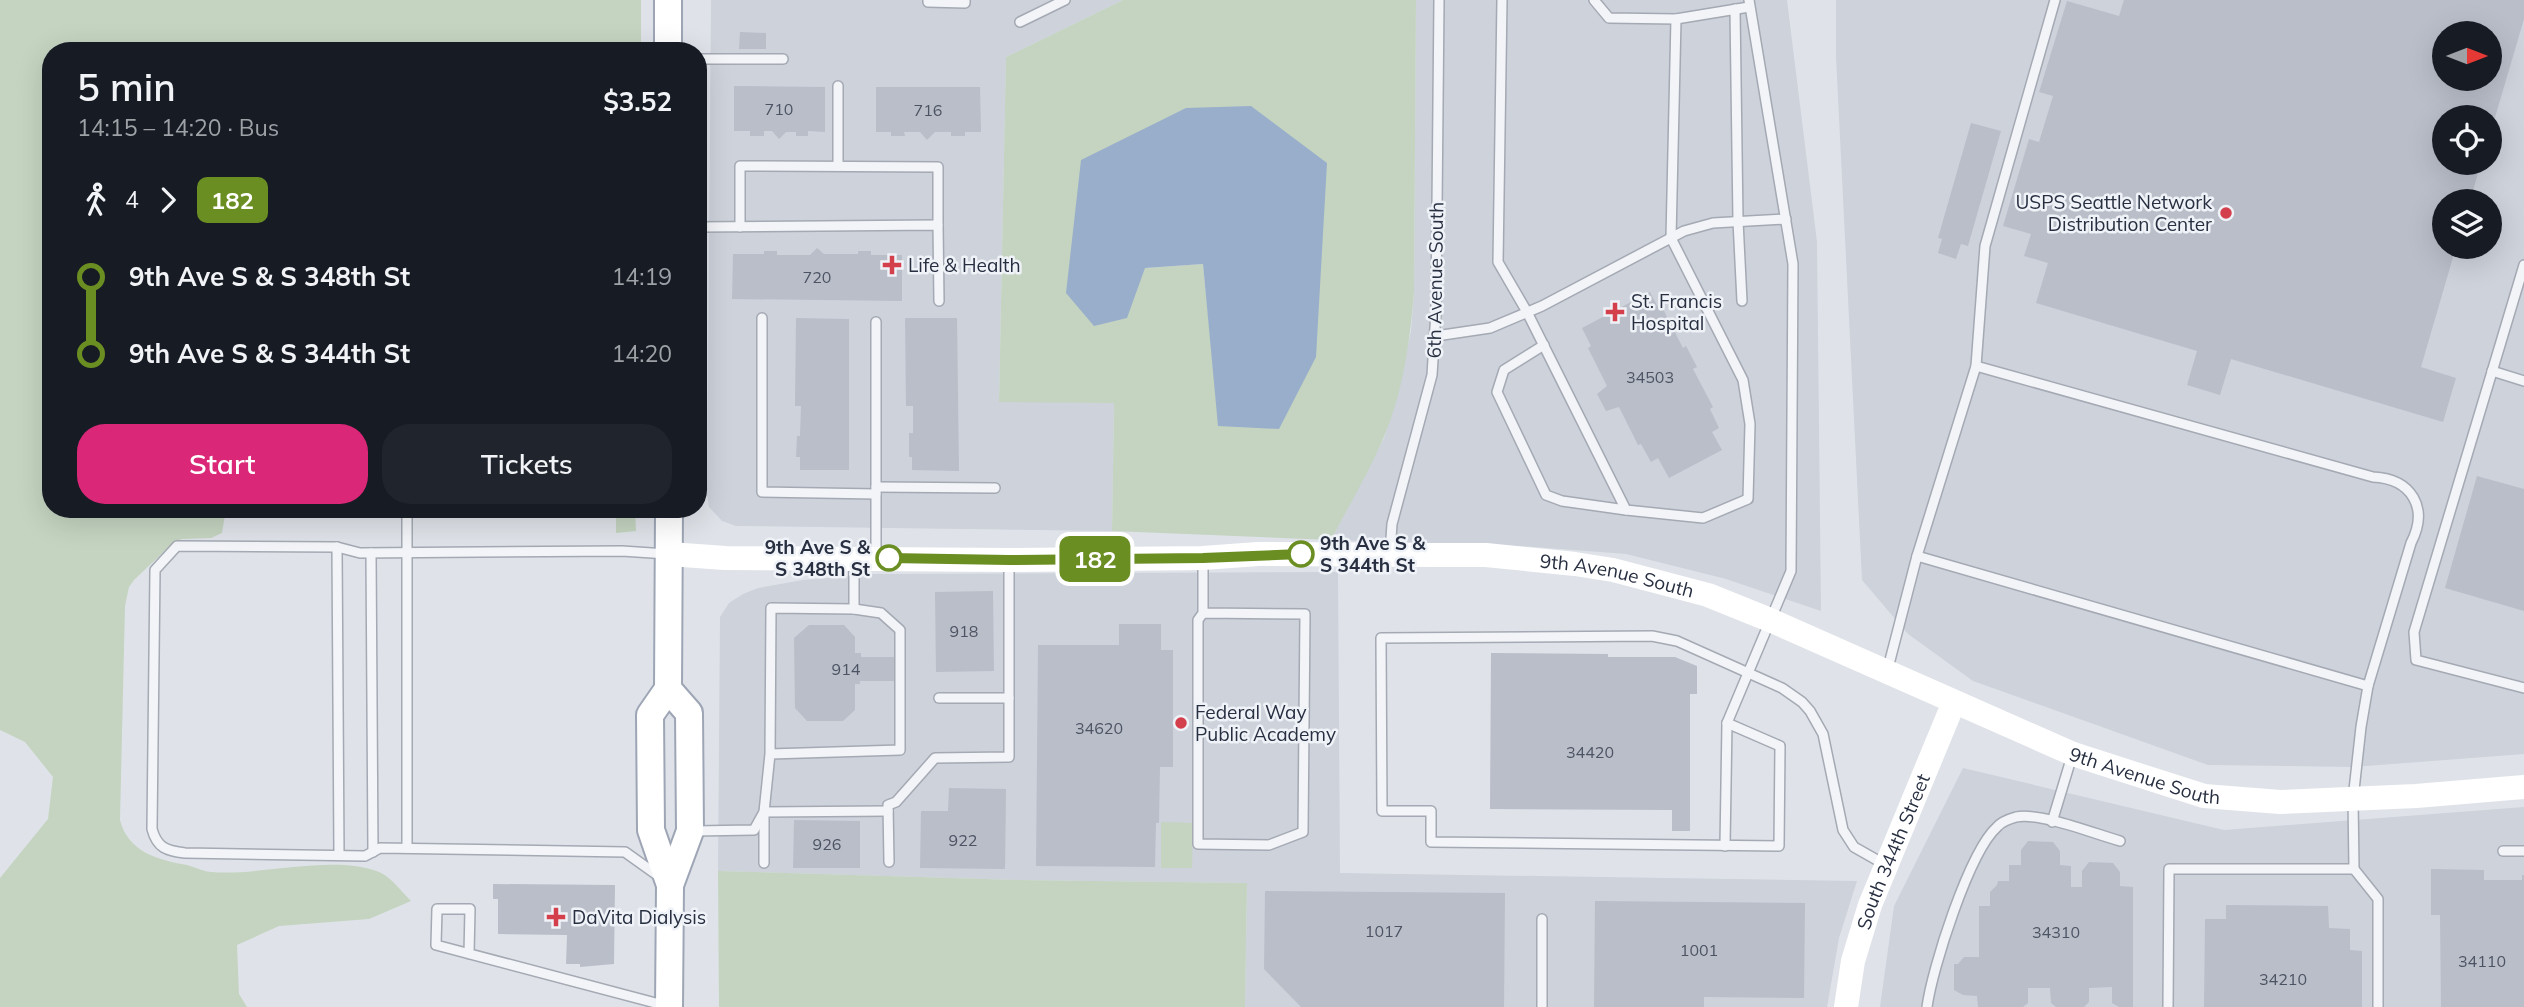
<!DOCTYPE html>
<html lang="en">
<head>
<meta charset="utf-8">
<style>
	:root { --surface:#171b24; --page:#20242c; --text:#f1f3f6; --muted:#9ea1a6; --accent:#db2777 }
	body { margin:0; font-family:Mulish,sans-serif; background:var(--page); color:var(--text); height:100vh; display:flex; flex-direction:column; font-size:26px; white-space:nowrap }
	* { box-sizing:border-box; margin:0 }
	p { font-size:23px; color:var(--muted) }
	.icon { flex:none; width:38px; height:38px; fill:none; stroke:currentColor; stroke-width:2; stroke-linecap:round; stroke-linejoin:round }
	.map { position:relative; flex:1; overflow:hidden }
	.drawer { position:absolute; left:42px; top:42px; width:665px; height:476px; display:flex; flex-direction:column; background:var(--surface); border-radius:28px; box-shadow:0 7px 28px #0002 }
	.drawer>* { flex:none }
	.badge { padding:0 14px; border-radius:10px; font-size:24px; line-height:46px }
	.needle { width:46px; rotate:90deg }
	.fabs { position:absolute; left:2432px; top:21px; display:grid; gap:14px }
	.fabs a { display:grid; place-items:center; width:70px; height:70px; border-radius:50%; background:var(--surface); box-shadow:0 7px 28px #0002; font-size:35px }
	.map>.badge { position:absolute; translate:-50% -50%; box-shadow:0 0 0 4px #fff }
	.legs { display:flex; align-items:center; gap:10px; height:77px; padding:0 35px; font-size:23px }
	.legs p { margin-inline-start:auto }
	.summary { display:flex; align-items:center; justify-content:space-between; height:119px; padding:0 35px }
	h1 { font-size:38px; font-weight:600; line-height:52px }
	.action { display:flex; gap:14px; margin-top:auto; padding:14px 35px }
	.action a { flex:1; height:80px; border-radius:28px; background:var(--accent); color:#fff; font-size:28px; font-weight:600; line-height:80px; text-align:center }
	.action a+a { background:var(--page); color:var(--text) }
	ul { padding:0 35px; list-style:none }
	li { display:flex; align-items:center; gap:24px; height:77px; font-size:26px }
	li i { display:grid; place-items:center; width:10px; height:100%; margin:0 9px; background:currentColor }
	li i::after { content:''; width:18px; height:18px; margin:-9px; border:5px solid; border-radius:50%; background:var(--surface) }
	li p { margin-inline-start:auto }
	li:first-child i { background:linear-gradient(#0000 50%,currentColor 0) }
	li:last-child i { background:linear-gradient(currentColor 50%,#0000 0) }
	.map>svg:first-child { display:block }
</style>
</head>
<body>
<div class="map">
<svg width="2524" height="1007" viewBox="0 0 2524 1007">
	<rect width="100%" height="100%" fill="#dfe3e9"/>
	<!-- built -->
	<g fill="#cdd2db" fill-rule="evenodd">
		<polygon points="711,0 1123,0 1006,57 999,401 1114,403 1112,531 736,526 722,521 709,507 707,495"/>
		<polygon points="1416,0 1787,0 1817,242 1821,611 1726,579 1626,554 1520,546 1331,540 1384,438 1397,396 1411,331 1414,292"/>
		<path d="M1836,0H2524V754L2353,767L2208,765L1973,681L1908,634L1862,580L1836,57ZM2445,33H2490V79H2445ZM2445,117H2490V163H2445ZM2445,201H2490V247H2445Z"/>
		<polygon points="1338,572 1340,873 1857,881 1839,938 1827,1007 1245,1007 1247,883 1020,880 718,871 720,617 729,603 743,594 758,588 803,580 874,574"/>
		<polygon points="1963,768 2224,830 2524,807 2524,1007 1880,1007 1894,906"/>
	</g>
	<!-- green -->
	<g fill="#c4d4c0" fill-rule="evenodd">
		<path d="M0,0H641V51H51V509H226L222,533L211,538L182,539L174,542L134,580L129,587L125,606L120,820C128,852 158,860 187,865C195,867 204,872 212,872C263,876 331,854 379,872C390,876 402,892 411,901L369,919L279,926L237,945L239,994L247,1007H0V878L48,819L53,777L25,742L0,730Z"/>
		<path d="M1123,0H1416L1414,292C1410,341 1403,393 1383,439C1368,474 1348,507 1331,540L1112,531L1114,403L999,402L1006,57ZM1326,163L1219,425L1203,264L1145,268Z"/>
		<polygon points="616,509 635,509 636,531 616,533"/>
		<polygon points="1161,822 1193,823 1192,868 1161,868"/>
		<polygon points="718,871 1020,880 1247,883 1245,1007 719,1007"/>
	</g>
	<!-- water -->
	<polygon fill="#99aecb" points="1251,106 1327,163 1316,357 1279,429 1218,426 1203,264 1145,268 1127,318 1094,326 1066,293 1081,160 1186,108"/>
	<!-- building -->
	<g fill="#b9bec9" fill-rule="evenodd">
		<path d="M2124,0H2524V19L2491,131L2490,117H2445V163H2481L2470,201H2445V247H2456L2421,367L2456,378L2443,422L2231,359L2220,395L2187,385L2197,351L2036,303L2048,263L2024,256L2031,234L2003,226L2029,139L2039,142L2053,96L2039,92L2067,1L2119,16ZM2445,33H2490V79H2445Z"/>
		<polygon points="740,32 766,33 766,49 739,49"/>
		<polygon points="734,86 825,87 825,132 808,131 808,136 796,136 796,132 786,132 779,139 772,131 764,131 764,136 750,136 750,131 734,131"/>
		<polygon points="876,87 980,87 981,132 965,132 965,136 951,136 951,132 935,132 927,140 920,132 904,132 905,136 891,136 891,132 876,132"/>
		<polygon points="1971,123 2001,131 1968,246 1961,244 1956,259 1938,253 1942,239 1938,238"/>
		<polygon points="817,248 824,254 858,254 858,251 871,251 871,255 902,255 902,301 732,299 733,254 764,254 764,251 777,251 777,255 810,255"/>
		<polygon points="1650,292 1660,311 1663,309 1683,348 1686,346 1697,367 1693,369 1713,407 1710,409 1719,428 1712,432 1722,450 1669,478 1658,458 1651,462 1641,444 1638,445 1619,407 1606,411 1597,394 1607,386 1588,348 1591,346 1582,328"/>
		<polygon points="796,318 849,319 849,470 800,470 800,457 796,457 797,436 800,436 801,406 795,406"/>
		<polygon points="905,318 957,318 959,471 912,470 912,457 909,457 909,433 913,433 913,406 906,406"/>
		<polygon points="2477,476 2524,489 2524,611 2445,588"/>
		<polygon points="993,591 994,671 936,672 935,592"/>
		<polygon points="1119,624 1161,624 1161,650 1173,650 1173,767 1160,767 1159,823 1156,823 1155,867 1036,866 1038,645 1119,645"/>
		<polygon points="809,625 844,625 855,637 855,653 861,653 861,657 897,657 897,681 860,681 860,684 855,684 855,710 843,721 807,721 795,708 794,638"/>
		<polygon points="1491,653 1608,654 1608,657 1675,657 1697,666 1697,694 1690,694 1690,831 1672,831 1672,810 1490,809"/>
		<polygon points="949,788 1006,789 1005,869 920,868 921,811 948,811"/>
		<polygon points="794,820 860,821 860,868 793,868"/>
		<polygon points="2028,841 2053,842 2060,851 2060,865 2071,866 2071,887 2082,887 2082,871 2089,862 2113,863 2120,872 2120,886 2133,887 2133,1007 2119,1007 2112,1003 2112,987 2089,988 2089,1002 2084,1007 2056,1007 2051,1003 2050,988 2028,988 2028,1003 2023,1007 1978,1007 1977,996 1963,995 1954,990 1954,964 1958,964 1964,957 1979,957 1979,906 1990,906 1990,892 1997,885 1998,881 2009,881 2009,865 2021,865 2021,850"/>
		<polygon points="2431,869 2484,870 2484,880 2522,880 2522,875 2524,875 2524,1007 2441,1007 2440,915 2431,915"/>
		<polygon points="493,884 615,885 614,964 580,967 580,964 566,964 567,935 498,934 498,899 493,899"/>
		<polygon points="1265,891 1505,893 1504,1007 1301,1007 1264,969"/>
		<polygon points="1595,901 1805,903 1804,998 1704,997 1704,1007 1594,1007"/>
		<polygon points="2226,905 2328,906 2329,928 2350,929 2350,950 2362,951 2362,1007 2204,1007 2205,919 2226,919"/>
	</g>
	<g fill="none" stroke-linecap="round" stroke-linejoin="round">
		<defs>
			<g id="lane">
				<polyline points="928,0 928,2 965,3 965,0"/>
				<polyline points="1502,0 1498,262 1527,312 1626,510 1703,518 1748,499 1750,424 1743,380 1671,238 1676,19"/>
				<polyline points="1594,0 1609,18 1676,19 1749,7"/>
				<polyline points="1735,9 1738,221 1742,301"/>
				<polyline points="1020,22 1065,0"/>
				<polyline points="698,59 783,59"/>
				<polyline points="838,86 838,166"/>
				<polyline points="698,227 938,225 939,301"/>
				<polyline points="740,227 740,166 938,167 938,225"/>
				<polyline points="2524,265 2414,632 2416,660 2524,688"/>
				<polyline points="762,318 762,492 876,494"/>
				<polyline points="876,322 876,556"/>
				<polyline points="1436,336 1490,328 1542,306 1684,231 1713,223 1786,219"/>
				<polyline points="1544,345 1504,370 1497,392 1546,495 1562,501 1626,510"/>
				<polyline points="2492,371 2524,381"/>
				<polyline points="876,487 995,488"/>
				<polyline points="407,509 407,848"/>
				<polyline points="337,547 339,855"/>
				<polyline points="371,553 373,852"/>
				<polyline points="1390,553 1392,524 1432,375 1436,312 1439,0"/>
				<path d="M1917,556L2368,686L2411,543C2429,508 2412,479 2373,477L1976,366"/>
				<polyline points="1203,560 1203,613 1198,620 1198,844 1269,845 1303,832 1305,614 1203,613"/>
				<polyline points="854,609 854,562"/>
				<polyline points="1888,668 1917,556 1976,366 1985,246 2055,0"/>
				<polyline points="2368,686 2361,727 2353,799 2354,869 2378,899 2378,1007"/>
				<polyline points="939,698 1009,698"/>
				<polyline points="1727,723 1780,746 1779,846 1431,842 1431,811 1382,811 1381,638 1652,636 1677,641 1782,688 1802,702 1810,711 1823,734 1843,830 1854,847 1884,864"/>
				<polyline points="2052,822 2072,756"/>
				<polyline points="694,831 754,830 764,812 770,754 771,608 854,609 881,613 900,630 900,750 770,754"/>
				<polyline points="1725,846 1727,723 1791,571 1793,264 1749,0"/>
				<polyline points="2503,851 2524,851"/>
				<polyline points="889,862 888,805 896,802 935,758 1009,757 1009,561"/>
				<polyline points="764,863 764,812 888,811"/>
				<path d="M660,877L625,852L380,848L365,856L185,853C167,851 157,848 152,829L155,570L177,546L337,547L360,553L622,551L667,554"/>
				<polyline points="1542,919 1542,1007"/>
				<polyline points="469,954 470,909 437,909 436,945 667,1006"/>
				<path d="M1927,1007C1932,969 1969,852 1997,827C2001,822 2009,819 2016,817C2040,812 2095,834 2120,841"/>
				<polyline points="2168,1007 2169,869 2354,869"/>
			</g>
			<g id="primary">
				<polyline points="668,0 668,51"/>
				<polyline points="668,689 689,713 690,831 670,885"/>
				<polyline points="669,1007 670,885 651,830 650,715 668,689 669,509"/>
			</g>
		</defs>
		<!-- lane casing -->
		<use href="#lane" stroke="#a4a9b3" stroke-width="12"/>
		<!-- primary casing -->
		<use href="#primary" stroke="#9ea6b6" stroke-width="30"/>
		<!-- lane -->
		<use href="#lane" stroke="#f2f4f7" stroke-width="9"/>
		<!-- secondary -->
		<g stroke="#fff" stroke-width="24">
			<path id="s1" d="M669,554L725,558L1009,560L1203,558L1258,554L1435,555H1486L1575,564L1613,570L1708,595L1770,620L2073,754L2204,796L2280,802L2416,796L2524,787"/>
			<path id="s2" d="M1846,1007L1853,961L1870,905L1954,702"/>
		</g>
		<!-- primary -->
		<use href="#primary" stroke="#fff" stroke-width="26"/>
	</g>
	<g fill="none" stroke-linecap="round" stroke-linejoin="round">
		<defs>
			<polyline id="line-1" points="889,558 1009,560 1203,558 1301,554"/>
		</defs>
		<!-- line-1 casing -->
		<use href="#line-1" stroke="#fff" stroke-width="16"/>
		<!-- line-1 -->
		<use href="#line-1" stroke="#6b8e23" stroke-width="10"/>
	</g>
	<!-- markers -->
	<g fill="#d43f4c" stroke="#eff2f7" stroke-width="2.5">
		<circle cx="2226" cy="213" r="7"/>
		<path d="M888.5 254.5h7v7h7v7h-7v7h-7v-7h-7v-7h7z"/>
		<path d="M1611.5 301.5h7v7h7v7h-7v7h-7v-7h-7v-7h7z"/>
		<circle cx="1181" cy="723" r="7"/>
		<path d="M552.5 906.5h7v7h7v7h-7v7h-7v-7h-7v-7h7z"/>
	</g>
	<g fill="#fff" stroke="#6b8e23" stroke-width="3.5">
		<circle cx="1301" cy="554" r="12"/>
		<circle cx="889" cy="558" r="12"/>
	</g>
	<g text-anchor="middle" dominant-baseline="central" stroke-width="5" stroke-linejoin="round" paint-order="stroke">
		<!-- number labels -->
		<g font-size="16" fill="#4c5363">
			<text x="779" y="109">710</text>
			<text x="928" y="110">716</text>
			<text x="817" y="277">720</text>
			<text x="1650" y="377">34503</text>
			<text x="964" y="631">918</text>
			<text x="846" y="669">914</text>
			<text x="1099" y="728">34620</text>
			<text x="1590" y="752">34420</text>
			<text x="963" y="840">922</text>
			<text x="827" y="844">926</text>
			<text x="1384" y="931">1017</text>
			<text x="2056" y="932">34310</text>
			<text x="1699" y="950">1001</text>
			<text x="2482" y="961">34110</text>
			<text x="2283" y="979">34210</text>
		</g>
		<!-- poi labels -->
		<g font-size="19" fill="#272f41" stroke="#eff2f7" text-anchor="start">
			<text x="2212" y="202" text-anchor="end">USPS Seattle Network<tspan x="2212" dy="22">Distribution Center</tspan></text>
			<text x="908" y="265">Life &amp; Health</text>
			<text x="1631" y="301">St. Francis<tspan x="1631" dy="22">Hospital</tspan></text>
			<text x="1195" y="712">Federal Way<tspan x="1195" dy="22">Public Academy</tspan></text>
			<text x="572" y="917">DaVita Dialysis</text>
		</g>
		<!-- street labels -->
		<g font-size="19" fill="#272f41" stroke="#eff2f7">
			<text transform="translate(1435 280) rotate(-89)">6th Avenue South</text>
			<text stroke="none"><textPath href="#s1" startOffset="950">9th Avenue South</textPath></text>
			<text stroke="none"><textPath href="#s1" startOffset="1517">9th Avenue South</textPath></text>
			<text stroke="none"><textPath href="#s2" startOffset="163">South 344th Street</textPath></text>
		</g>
		<!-- stop labels -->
		<g font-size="19" font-weight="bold" fill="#272f41" stroke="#eff2f7" text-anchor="start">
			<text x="1320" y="543">9th Ave S &amp;<tspan x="1320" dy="22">S 344th St</tspan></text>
			<text x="870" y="547" text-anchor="end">9th Ave S &amp;<tspan x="870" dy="22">S 348th St</tspan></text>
		</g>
	</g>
</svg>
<div class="fabs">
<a><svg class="needle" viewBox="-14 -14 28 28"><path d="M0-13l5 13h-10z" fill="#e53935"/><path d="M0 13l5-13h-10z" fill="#9ea1a6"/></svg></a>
<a><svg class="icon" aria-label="locate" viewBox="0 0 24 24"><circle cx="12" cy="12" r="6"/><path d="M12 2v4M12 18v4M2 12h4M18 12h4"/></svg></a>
<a><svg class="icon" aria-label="layers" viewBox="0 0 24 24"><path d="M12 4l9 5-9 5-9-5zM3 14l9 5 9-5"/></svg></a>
</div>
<b class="badge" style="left:1095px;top:559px;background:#6b8e23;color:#fff">182</b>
<section class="drawer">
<div class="summary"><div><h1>5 min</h1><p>14:15 – 14:20 · Bus</p></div><b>$3.52</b></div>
<div class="legs"><svg class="icon" aria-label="walk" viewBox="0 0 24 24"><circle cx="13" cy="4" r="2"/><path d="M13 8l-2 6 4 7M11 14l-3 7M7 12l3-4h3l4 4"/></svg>4<svg class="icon" aria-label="forward" viewBox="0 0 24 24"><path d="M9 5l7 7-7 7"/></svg><b class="badge" style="background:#6b8e23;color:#fff">182</b></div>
<ul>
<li><i style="color:#6b8e23"></i><b>9th Ave S &amp; S 348th St</b><p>14:19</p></li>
<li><i style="color:#6b8e23"></i><b>9th Ave S &amp; S 344th St</b><p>14:20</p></li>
</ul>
<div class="action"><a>Start</a><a>Tickets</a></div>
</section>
</div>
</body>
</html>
